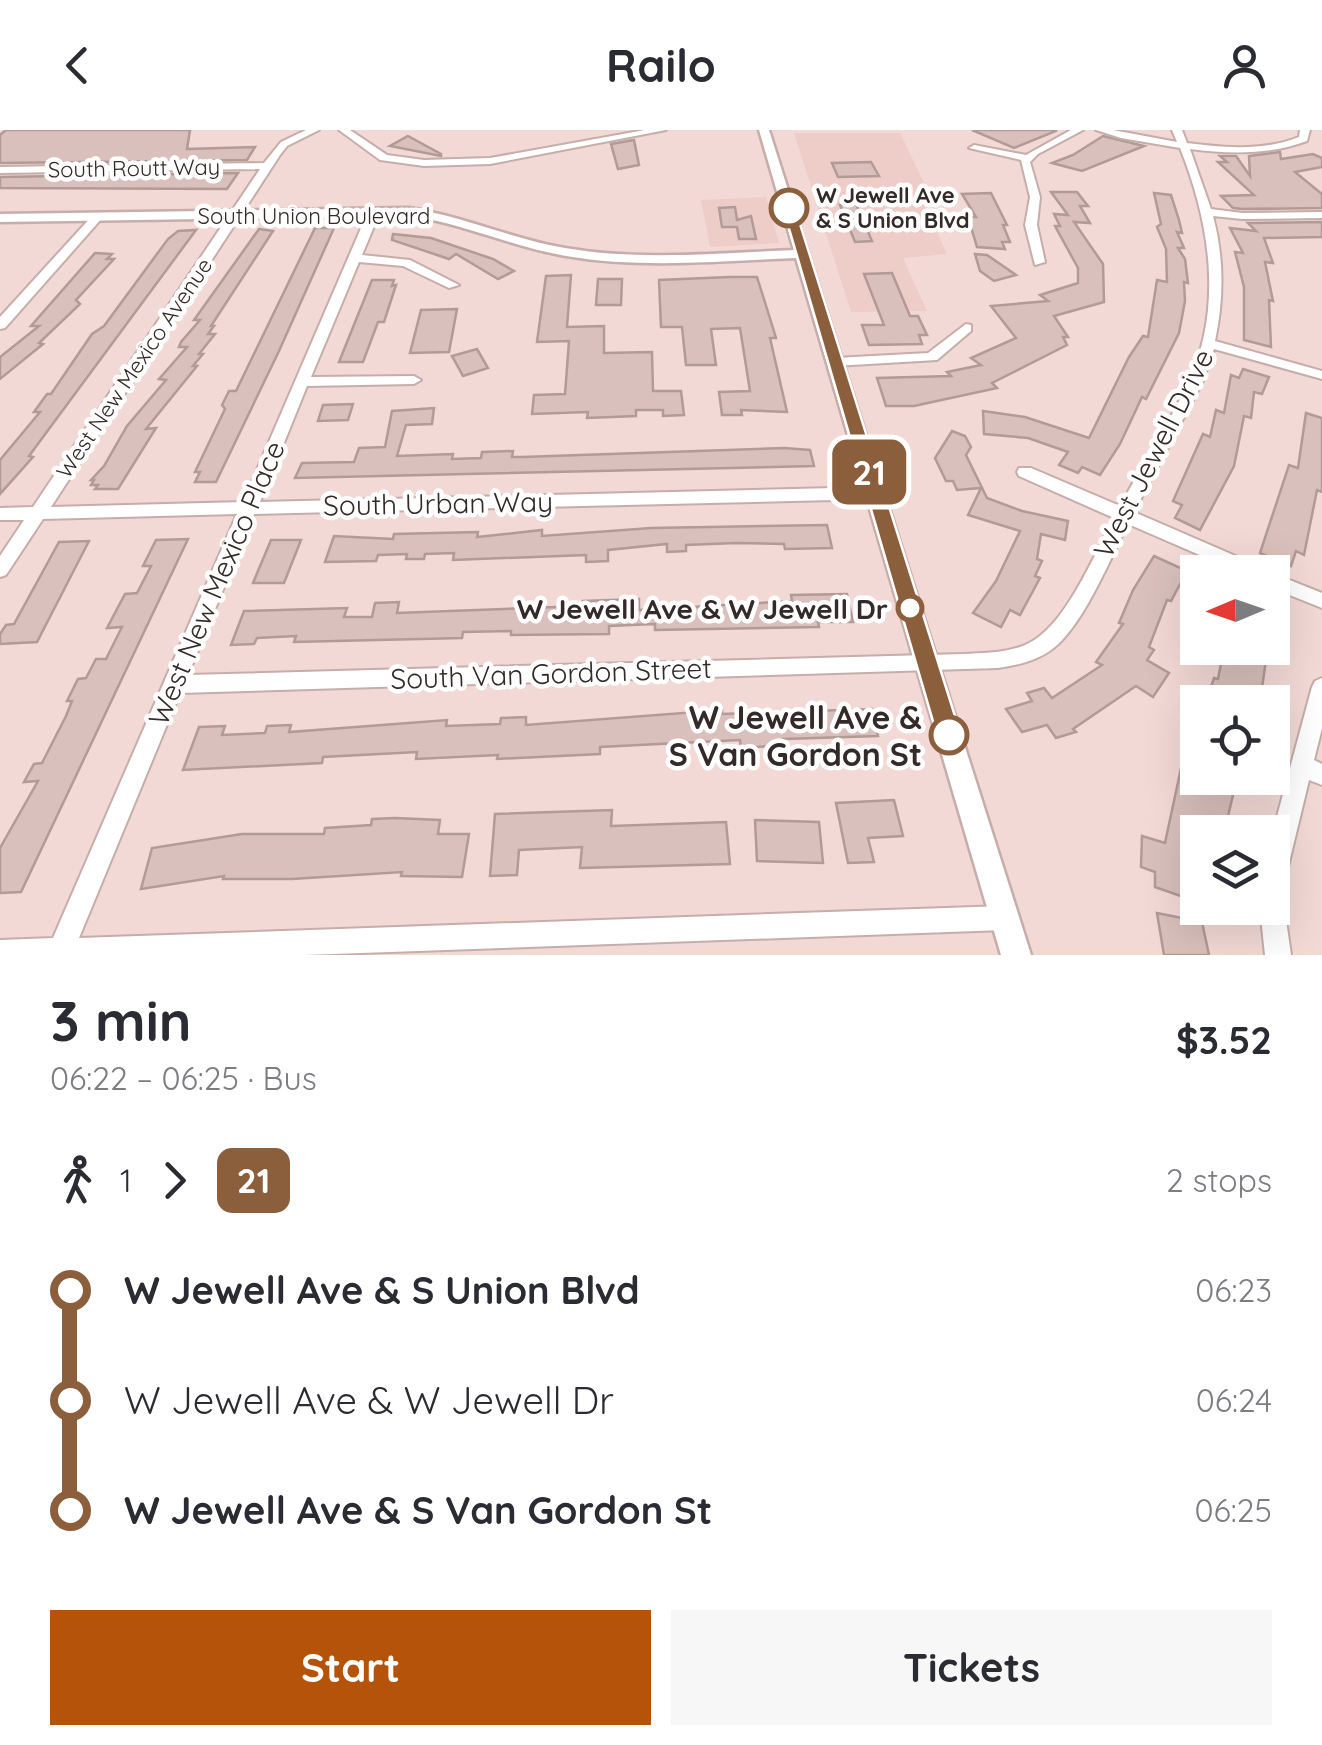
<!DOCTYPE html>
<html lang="en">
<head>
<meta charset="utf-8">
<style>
	:root { --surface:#fff; --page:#f7f7f7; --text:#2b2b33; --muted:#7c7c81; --accent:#b45309 }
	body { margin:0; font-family:Quicksand,sans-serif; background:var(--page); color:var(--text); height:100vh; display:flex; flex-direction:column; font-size:38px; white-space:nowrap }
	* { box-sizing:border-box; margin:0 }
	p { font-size:32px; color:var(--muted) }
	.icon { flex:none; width:55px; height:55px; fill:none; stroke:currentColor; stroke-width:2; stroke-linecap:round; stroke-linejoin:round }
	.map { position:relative; height:825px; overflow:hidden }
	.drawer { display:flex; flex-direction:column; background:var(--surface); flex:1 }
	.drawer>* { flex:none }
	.badge { padding:0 20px; border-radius:15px; font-size:35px; line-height:65px }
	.needle { width:65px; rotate:268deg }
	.fabs { position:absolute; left:1180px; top:425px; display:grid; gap:20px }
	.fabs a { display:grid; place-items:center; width:110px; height:110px; border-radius:0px; background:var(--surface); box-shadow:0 10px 40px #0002; font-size:50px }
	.map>.badge { position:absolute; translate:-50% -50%; box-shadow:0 0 0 5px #fff }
	.legs { display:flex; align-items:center; gap:15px; height:110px; padding:0 50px; font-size:32px }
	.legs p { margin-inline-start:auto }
	.overview { display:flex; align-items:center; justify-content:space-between; height:170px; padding:0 50px }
	h1 { font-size:55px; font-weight:800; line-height:75px }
	.button { display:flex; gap:20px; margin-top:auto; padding:20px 50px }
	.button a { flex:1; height:115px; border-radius:0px; background:var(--accent); color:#fff; font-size:40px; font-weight:800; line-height:115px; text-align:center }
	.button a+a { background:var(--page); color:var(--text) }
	ul { padding:0 50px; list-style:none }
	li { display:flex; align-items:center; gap:35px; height:110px; font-size:38px }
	li i { display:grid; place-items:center; width:15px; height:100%; margin:0 12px; background:currentColor }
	li i::after { content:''; width:25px; height:25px; margin:-12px; border:8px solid; border-radius:50%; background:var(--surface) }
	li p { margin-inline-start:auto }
	li:first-child i { background:linear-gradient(#0000 50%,currentColor 0) }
	li:last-child i { background:linear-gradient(currentColor 50%,#0000 0) }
	header { display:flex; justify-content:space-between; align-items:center; height:130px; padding:0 50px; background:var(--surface); font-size:45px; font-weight:800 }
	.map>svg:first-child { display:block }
</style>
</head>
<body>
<header><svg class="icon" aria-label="back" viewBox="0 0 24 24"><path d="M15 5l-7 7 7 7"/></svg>Railo<svg class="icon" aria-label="person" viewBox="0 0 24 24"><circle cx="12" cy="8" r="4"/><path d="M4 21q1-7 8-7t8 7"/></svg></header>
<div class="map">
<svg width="1322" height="825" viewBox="0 0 1322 825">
	<rect width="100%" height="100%" fill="#f3d9d6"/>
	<!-- built -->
	<g fill="#eeccc7">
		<polygon points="794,3 900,3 929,63 920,66 947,124 903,128 927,181 851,182"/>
		<polygon points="766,67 779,113 710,117 701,70"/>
	</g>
	<!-- building -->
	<g fill="#d9c0bc" stroke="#b29a96" stroke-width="2.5">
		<polygon points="6,0 190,0 187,19 255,17 247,30 0,33 0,5"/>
		<polygon points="972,0 1056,0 1056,1 1014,18"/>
		<polygon points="408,6 441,24 441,26 390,16"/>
		<polygon points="1103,6 1144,16 1082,41 1052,33 1073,25"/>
		<polygon points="634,10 639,35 618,39 611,14"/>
		<polygon points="1280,22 1281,29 1313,24 1322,28 1322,37 1295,42 1322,64 1322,78 1242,79 1233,78 1221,66 1254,65 1218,32 1227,32 1220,26 1236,26 1250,46 1249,26"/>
		<polygon points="871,32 879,46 838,47 832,33"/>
		<polygon points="238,43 227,59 0,58 0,47"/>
		<polygon points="1051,62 1077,62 1088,76 1080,76 1090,93 1074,92 1103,134 1104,172 1054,186 1068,207 1063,207 1067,215 992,253 997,258 914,276 886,276 877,248 951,246 947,242 981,235 971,228 1016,208 991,176 1048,171 1040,165 1078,153 1078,138 1055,96 1060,96 1054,84 1068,85"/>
		<polygon points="991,63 1007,95 1003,95 1010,112 1002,112 1005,119 977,117 968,87 976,87 962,64"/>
		<polygon points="1154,63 1171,65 1179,90 1182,103 1177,102 1184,118 1178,118 1185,129 1188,153 1184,152 1185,171 1179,203 1146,269 1142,267 1120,314 1100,345 1082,337 1078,343 1059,335 1068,322 1028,308 984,304 983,281 1025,287 1089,308 1129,227 1143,206 1148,207 1157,150 1167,152 1166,119 1157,97 1161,94"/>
		<polygon points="856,74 872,111 855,112 840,75"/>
		<polygon points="735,77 737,90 751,86 756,109 739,109 737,97 722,97 719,78"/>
		<polygon points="1322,92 1322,107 1264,108 1273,133 1265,132 1273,171 1269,170 1271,217 1244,210 1244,157 1235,122 1243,123 1230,98 1256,101 1248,93"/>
		<polygon points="315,98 334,98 279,221 216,352 195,352 200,342 195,342 225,279 222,275 229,261 236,261"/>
		<polygon points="259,99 273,101 211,196 214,196 208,204 215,204 199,224 203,224 193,236 197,236 146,299 156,298 118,359 95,359 98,355 91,355 94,350 91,350 104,336 127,296 166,250 159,249 187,217 179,217 181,212 200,190 194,190"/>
		<polygon points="196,100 29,326 33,327 0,364 0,330 40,282 34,282 47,264 51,264 92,204 104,196 168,109 178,101"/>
		<polygon points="393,104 431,108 493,129 514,141 498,149 456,124 449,129 392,110"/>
		<polygon points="95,123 112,124 107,129 114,129 76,170 80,174 39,213 43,214 0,249 0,227 39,196 31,196"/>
		<polygon points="975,124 987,125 1016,145 994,151 980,141"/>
		<polygon points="892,143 910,186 918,186 927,205 919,205 922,214 869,215 862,195 884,195 864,144"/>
		<polygon points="571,145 567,197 604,196 604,223 652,222 653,261 681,261 684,285 663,286 663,280 636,280 636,286 587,288 588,282 532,284 534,265 565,264 569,211 537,212 546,146"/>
		<polygon points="729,147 757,147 773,198 776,208 770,208 787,282 741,280 742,285 722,285 719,262 750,261 740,198 711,199 716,235 686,235 682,197 661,197 659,150"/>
		<polygon points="598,149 622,149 621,175 596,175"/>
		<polygon points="372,150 394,150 392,156 396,155 384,192 378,192 363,232 339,232"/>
		<polygon points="457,179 449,222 410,223 421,180"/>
		<polygon points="477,219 488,238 463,246 452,226"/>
		<polygon points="1243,239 1269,247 1262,264 1254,262 1251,288 1244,286 1234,336 1200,400 1175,388 1182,375 1173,371 1203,304 1210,307 1216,280 1224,283 1231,245 1239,248"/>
		<polygon points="353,274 348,290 318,291 323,275"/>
		<polygon points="434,278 432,294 406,295 397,326 453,324 452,329 481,328 482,322 513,321 512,327 522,327 784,318 810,320 814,336 295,348 302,333 354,332 359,318 385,317 392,281"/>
		<polygon points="1306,283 1322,288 1322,362 1317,360 1304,425 1296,421 1291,436 1260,423 1289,335 1298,338"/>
		<polygon points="952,301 965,306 971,317 966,325 987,368 1022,381 1068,391 1065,410 1041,404 1037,429 1042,431 1035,446 1040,448 1020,485 1010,480 1001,497 973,483 996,451 1020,401 968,385 981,358 957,360 953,351 946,351 935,328"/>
		<polygon points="827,395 832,418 785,419 784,414 736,413 686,415 686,421 667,422 667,414 608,420 608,431 586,432 586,425 453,430 454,423 425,424 424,429 406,429 407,424 378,425 376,431 325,432 334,406 393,409 394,404 478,402 477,407 542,400 542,406 651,398"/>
		<polygon points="188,409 21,762 0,763 0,718 38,651 24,652 34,634 42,633 66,586 72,571 67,571 78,549 86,548 96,529 106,529 122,497 107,498 125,464 137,463 151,436 143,436 156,410"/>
		<polygon points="271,410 301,410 284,453 253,453"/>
		<polygon points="89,411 37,512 0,514 0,504 6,495 14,494 59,412"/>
		<polygon points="1154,426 1187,441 1171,471 1167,470 1149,517 1154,520 1147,530 1169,543 1153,567 1136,556 1073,599 1076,602 1056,608 1047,595 1022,602 1006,579 1032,571 1027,563 1044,558 1052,568 1102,535 1096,532 1123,494 1119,493 1133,460"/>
		<polygon points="847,464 853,492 818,492 819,497 655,500 655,494 609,496 609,504 511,505 511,501 463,502 462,508 294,512 296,506 257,508 254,514 231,515 244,481 347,478 344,487 372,487 375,473 399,472 397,483 583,476 583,471 639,469 639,480 792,471 791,465"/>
		<polygon points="1224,518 1255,518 1267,523 1260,572 1206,572 1214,548 1218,549"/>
		<polygon points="872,579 878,606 784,609 786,615 741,618 740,610 659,614 600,617 600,624 497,629 498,625 416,629 417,622 323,627 322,633 183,640 199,597 225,596 222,605 265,603 267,596 291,595 289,602 447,590 446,596 500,594 501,588 526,587 526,595 722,580 722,584"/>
		<polygon points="1186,615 1198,621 1198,648 1237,648 1225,699 1211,692 1209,702 1198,702 1198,772 1155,757 1155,742 1141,737 1142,706 1165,713"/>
		<polygon points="894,670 903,706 868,708 874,732 848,733 836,673"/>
		<polygon points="612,680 611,696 726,692 730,734 580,738 582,717 519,720 517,745 490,746 495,684"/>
		<polygon points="395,688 440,690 438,704 469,704 462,747 401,746 402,742 292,749 223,749 224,746 141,759 152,718 242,704 324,704 325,698 371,695 372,689"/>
		<polygon points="755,690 819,692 823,733 757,731"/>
		<polygon points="1157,783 1202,792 1209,825 1164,825"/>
	</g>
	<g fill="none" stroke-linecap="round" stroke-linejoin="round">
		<defs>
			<g id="minor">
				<path d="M306,0H319L287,16L280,25L51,377L243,372L368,82L374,79L380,82L362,125L410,130L459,155L449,158L403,136L359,132L311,247L414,246L421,250L414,254L307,256L260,372L875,357L883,363L875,369L254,384L188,545L963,524C983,523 1006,523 1025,515C1065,499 1094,424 1114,388L1019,346L1017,342L1019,338H1031L1120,376C1142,336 1167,297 1187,255C1224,179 1210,93 1180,18L1121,8L1096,0H1113L1177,12L1172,0H1182L1187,13C1225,18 1264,21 1299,7L1300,0H1310L1307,11C1269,25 1230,24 1190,19L1211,79L1242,83L1322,82V88L1242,89L1213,86C1224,127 1224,169 1215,211L1322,241V249L1214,219L1202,253L1134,382L1261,437L1264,442H1239L1128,394C1110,429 1085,491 1056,516C1040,530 1019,535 998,538L180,563L79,808L1004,776L1013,779L1016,788L1013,797L1004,800L305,825H0V810L53,808L237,384L43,389L6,445L0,447V426L24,390H0V378L33,377L260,39L0,43V37L264,33L281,12Z"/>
				<polygon points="339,0 350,0 387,25 424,30 490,28 645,0 666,0 490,34 424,36 380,30"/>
				<polygon points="1071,0 1083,0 1038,24 1030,32 1040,67 1037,95 1045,132 1035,135 1025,95 1030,67 1021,30 969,18 974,15 1026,25"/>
				<polygon points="93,85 103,87 5,198 0,199 0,187"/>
				<polygon points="966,194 971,195 971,201 937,230 835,236 828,232 835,228 928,223"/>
				<polygon points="1272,443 1322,463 1322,478 1272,458"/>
				<polygon points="1322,548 1322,598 1314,630 1322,634 1322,655 1309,650 1288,737 1284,776 1291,825 1265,825 1260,778 1272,778 1272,705 1312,557 1315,551"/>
			</g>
			<path id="major" d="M759,0H769L1031,825H1001L796,128C720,131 642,139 566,126C512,117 463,93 409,86L0,92V84L409,78C463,86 512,109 565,118C640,131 718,123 794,120Z"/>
		</defs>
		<!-- minor casing -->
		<use href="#minor" stroke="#c6adaa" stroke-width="4"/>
		<!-- major casing -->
		<use href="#major" stroke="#c6adaa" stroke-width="5"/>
		<!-- minor -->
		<use href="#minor" fill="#fff" fill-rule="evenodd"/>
		<!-- major -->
		<use href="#major" fill="#fff" fill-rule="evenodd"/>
	</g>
	<!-- line-1 -->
	<polygon fill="#8b5e3c" stroke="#fff" stroke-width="2.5" points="789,74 795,78 961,605 957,613 949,616 941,613 937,605 783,78"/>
	<!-- markers -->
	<g fill="#fff" stroke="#8b5e3c" stroke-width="5">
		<circle cx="789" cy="78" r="18"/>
		<circle cx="910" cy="478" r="12"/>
		<circle cx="949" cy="605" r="18"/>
	</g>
	<g text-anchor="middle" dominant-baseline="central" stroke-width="9" stroke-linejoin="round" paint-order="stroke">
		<!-- far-street labels -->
		<g font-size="22" fill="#342a29" stroke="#fff">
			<text transform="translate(134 38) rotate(-1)">South Routt Way</text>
			<text x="314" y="86">South Union Boulevard</text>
			<text transform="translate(134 238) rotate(-56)">West New Mexico Avenue</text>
		</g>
		<!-- far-stop labels -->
		<g font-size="22" font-weight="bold" fill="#342a29" stroke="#fff" text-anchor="start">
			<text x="816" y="65">W Jewell Ave<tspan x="816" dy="25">&amp; S Union Blvd</tspan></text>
		</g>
		<!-- street labels -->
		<g font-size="28" fill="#342a29" stroke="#fff">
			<text transform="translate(1153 323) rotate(-63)">West Jewell Drive</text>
			<text transform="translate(438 373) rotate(-1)">South Urban Way</text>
			<text transform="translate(216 453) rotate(-67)">West New Mexico Place</text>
			<text transform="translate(551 543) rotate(-2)">South Van Gordon Street</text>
		</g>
		<!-- stop labels -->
		<g font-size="28" font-weight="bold" fill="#342a29" stroke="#fff" text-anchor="end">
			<text x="888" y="478">W Jewell Ave &amp; W Jewell Dr</text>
		</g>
		<!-- near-stop labels -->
		<g font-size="32" font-weight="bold" fill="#342a29" stroke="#fff" text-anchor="end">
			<text x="922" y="587">W Jewell Ave &amp;<tspan x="922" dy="37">S Van Gordon St</tspan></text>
		</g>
	</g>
</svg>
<div class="fabs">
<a><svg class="needle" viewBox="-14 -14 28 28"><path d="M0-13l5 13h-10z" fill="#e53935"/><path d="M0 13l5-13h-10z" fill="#7c7c81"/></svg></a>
<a><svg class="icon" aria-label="locate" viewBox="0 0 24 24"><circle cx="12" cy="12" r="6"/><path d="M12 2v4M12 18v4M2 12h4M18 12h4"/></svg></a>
<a><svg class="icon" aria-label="layers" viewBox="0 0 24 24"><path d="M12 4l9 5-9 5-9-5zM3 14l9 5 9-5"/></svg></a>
</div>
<b class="badge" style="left:869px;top:342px;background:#8b5e3c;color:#fff">21</b>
</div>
<section class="drawer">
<div class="overview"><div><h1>3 min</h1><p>06:22 – 06:25 · Bus</p></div><b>$3.52</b></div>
<div class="legs"><svg class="icon" aria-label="walk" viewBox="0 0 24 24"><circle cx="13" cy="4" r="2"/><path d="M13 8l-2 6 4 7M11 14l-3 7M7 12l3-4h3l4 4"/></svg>1<svg class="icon" aria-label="forward" viewBox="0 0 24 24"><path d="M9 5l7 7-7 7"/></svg><b class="badge" style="background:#8b5e3c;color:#fff">21</b><p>2 stops</p></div>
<ul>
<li><i style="color:#8b5e3c"></i><b>W Jewell Ave &amp; S Union Blvd</b><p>06:23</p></li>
<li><i style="color:#8b5e3c"></i><span>W Jewell Ave &amp; W Jewell Dr</span><p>06:24</p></li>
<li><i style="color:#8b5e3c"></i><b>W Jewell Ave &amp; S Van Gordon St</b><p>06:25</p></li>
</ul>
<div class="button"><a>Start</a><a>Tickets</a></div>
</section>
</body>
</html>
